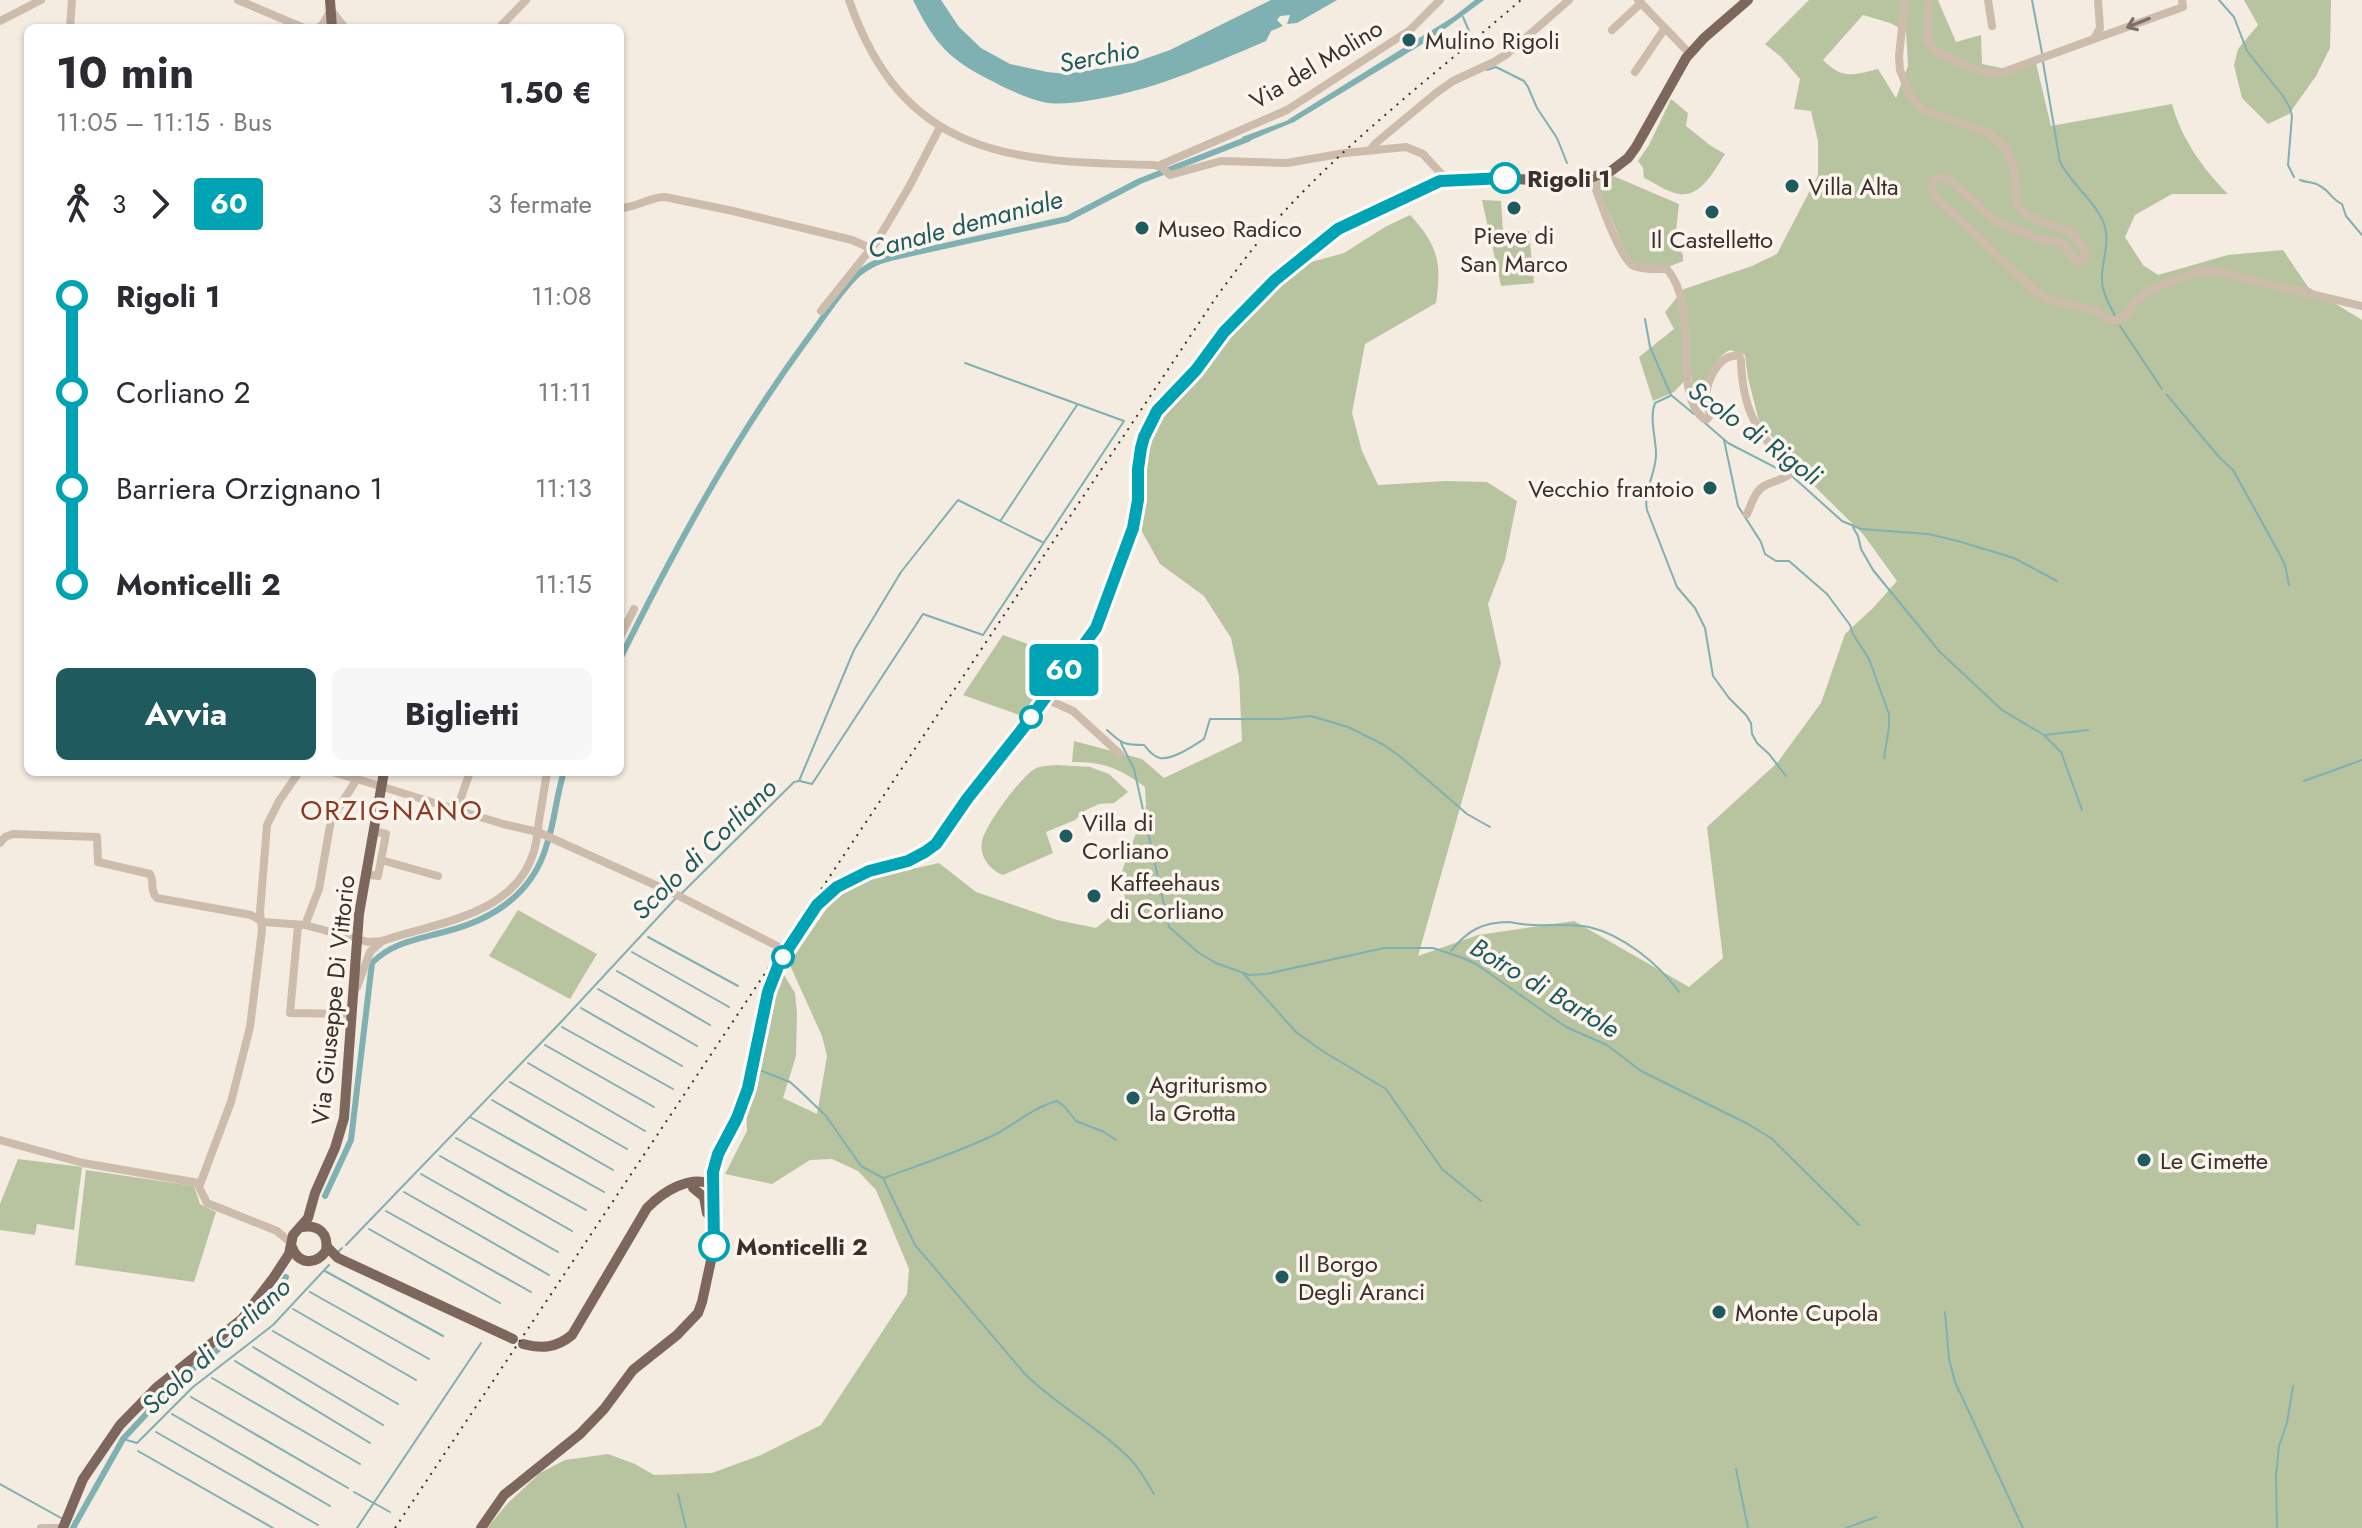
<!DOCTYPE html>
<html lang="it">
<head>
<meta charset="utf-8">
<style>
	:root { --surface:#fff; --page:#f7f7f7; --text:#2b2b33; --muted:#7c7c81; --accent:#1f5a5e }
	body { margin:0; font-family:Jost,sans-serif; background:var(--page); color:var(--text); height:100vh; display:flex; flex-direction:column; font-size:30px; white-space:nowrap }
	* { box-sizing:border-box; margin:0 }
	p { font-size:26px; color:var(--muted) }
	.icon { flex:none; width:44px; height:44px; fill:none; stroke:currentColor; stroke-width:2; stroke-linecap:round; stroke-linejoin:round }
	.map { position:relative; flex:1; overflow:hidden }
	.panel { position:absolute; left:24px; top:24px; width:600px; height:752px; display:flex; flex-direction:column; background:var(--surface); border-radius:12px; box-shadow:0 2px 6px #0004 }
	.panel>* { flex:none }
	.badge { padding:0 16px; border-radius:6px; font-size:28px; line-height:52px }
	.map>.badge { position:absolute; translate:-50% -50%; box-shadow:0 0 0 4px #fff }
	.legs { display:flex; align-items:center; gap:12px; height:88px; padding:0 32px; font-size:26px }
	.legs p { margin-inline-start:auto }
	.headline { display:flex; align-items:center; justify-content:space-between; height:136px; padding:0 32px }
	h1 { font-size:44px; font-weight:700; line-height:60px }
	.button { display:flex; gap:16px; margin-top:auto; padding:16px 32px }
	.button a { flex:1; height:92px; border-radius:12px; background:var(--accent); color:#fff; font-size:32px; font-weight:700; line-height:92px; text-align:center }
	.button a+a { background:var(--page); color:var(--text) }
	ul { padding:0 32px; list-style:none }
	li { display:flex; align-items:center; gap:28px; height:96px; font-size:30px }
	li i { display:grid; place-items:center; width:12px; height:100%; margin:0 10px; background:currentColor }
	li i::after { content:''; width:20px; height:20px; margin:-10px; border:6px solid; border-radius:50%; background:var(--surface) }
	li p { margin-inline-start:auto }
	li:first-child i { background:linear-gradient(#0000 50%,currentColor 0) }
	li:last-child i { background:linear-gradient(currentColor 50%,#0000 0) }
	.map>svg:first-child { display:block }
</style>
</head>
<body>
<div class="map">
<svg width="2362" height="1528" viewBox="0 0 2362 1528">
	<rect width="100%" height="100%" fill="#f4ebe1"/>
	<!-- green -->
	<g fill="#b8c4a0" fill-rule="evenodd">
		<path d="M1809,0H1938L1956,42L1981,35L1982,64L2006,69L2035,59L2051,126L2172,104C2181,138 2203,169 2228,194H2172L2135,215L2125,237L2143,265L2158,275L2228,255L2283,250L2308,287L2362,320V1528H487L507,1504L540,1473L565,1460L608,1454L635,1464L654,1475L712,1473L761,1455L821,1425L907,1294L909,1269L876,1190L858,1171L832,1159L810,1160L772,1184L725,1174L747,1131L746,1108L755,1083L771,998L781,970L795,993L797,1013L796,1056L783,1098L817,1114L827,1056L822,1036L789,963L834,898L864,880L939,863L976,892L1057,920L1096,928L1126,904L1121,874L1146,806L1145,787C1121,769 1102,761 1072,762L1074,741L1142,759L1164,778L1242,741L1239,676L1231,638L1204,596L1160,564L1140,528L1144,502L1143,465L1146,442L1165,407L1202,372L1227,335L1277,286L1308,263L1344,253L1385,227L1410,215C1438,245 1442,263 1436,303L1365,344L1352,413L1362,451L1378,485L1446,481L1487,482L1517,501L1505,560L1488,604L1501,663L1418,956L1478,935L1574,921L1689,987L1723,958L1707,827L1777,763L1821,703L1845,634L1873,608L1897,581L1863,534L1803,475L1759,421L1748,378L1745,355L1730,350C1712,359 1707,381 1702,400L1694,402L1691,374L1674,392L1653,401L1639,357L1674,329L1665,312L1684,289L1752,266L1777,254L1818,175V141L1811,111L1794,109L1800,79L1781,57L1765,44ZM1863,15L1890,23L1906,31L1908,66L1896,98L1878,69C1853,75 1843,80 1823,60Z"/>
		<polygon points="2244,0 2331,0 2330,48 2316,76 2289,114 2268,124 2242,98 2234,65 2238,49 2258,25"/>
		<path d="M1671,99L1688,113L1686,126L1711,146L1725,154C1715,169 1701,198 1679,194C1667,192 1655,183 1644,178L1643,168L1638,161L1649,145Z"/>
		<polygon points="1611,175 1679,204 1675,240 1683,255 1683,261 1668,267 1637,266 1627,256 1596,182"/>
		<polygon points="1482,200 1501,201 1503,232 1529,231 1534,283 1501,286"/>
		<polygon points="1003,635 1066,658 1025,717 963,695"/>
		<path d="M1057,765L1090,767L1109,774L1128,792L1114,803L1099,804L1086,810L1075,820L1046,832L1053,853L1003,875C989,870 979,856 982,841C986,824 1019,780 1033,770C1040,765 1049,766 1057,765Z"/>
		<polygon points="518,910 597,954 570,999 489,956"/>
		<polygon points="18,1159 82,1167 74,1230 37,1224 35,1235 0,1230 0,1204"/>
		<polygon points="86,1170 194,1186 200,1204 216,1212 194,1282 75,1265"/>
	</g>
	<!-- water -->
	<g fill="#7fb0b2">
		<path d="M913,0H941L959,27L981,48L1010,64L1047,72L1066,74L1133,63L1170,50L1271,0H1337L1297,23L1287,24L1290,15L1280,16L1277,20L1283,26L1271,31L1266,41C1207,66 1150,92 1086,101C1072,103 1056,105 1043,102C1026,98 1007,89 992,81C948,59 935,44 913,0Z"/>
		<polygon points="1475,0 1484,0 1434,37 1294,122 1244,143 1242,137 1286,121 1453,17"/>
	</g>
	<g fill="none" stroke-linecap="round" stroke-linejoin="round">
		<!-- stream -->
		<g stroke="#7fb0b2" stroke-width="2">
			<polyline points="2032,0 2042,53"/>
			<polyline points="2219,0 2234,17 2247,51 2283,96 2290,108 2292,116 2288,165 2294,177"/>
			<polyline points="1463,17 1469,31 1460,40 1463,45"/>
			<path d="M2043,62L2060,162C2071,184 2096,202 2104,224C2111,243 2101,261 2102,281C2102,293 2110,305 2115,316"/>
			<polyline points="1487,70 1496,67 1524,81 1528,87 1537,108 1557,138 1567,163"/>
			<path d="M2300,180C2307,183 2313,181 2320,186C2330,191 2331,199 2342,204L2346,216L2362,235"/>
			<polyline points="1645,319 1650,347 1671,395 1694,414"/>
			<polyline points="2120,326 2162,389"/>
			<polyline points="2167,395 2219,457 2233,470 2279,553 2285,565 2289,585"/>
			<path d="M1670,396L1655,403C1649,418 1656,438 1656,454C1656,474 1643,491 1647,510L1677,587L1695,608L1705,628L1713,676L1729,698L1746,715L1751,723L1752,734L1757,743L1769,754L1786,776"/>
			<polyline points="1705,423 1728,443 1784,472"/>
			<polyline points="1724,440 1738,506 1761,542 1765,554 1776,561 1789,561 1827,594 1850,625 1853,634 1869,659 1889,714 1889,727 1884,758"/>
			<polyline points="1793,477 1842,521 1861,529 1928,534 1958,541 2014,558 2057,581"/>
			<polyline points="1001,520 1077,405"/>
			<polyline points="1853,527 1858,536 1861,549 1873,570 1940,652 2002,710 2044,735 2061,752 2082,810"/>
			<path d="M1107,730C1122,744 1124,745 1144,745C1148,750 1153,757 1160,758C1173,760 1193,746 1204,739L1210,719H1281L1311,716L1348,727L1384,745L1402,758L1467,814L1490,827"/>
			<polyline points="2045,735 2088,730"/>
			<polyline points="1121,743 1134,769 1169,927 1199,953 1216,963 1249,975 1266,974 1384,948 1433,948 1463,958 1476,964 1566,1027 1607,1045 1641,1071 1748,1124 1771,1138 1859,1225"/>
			<polyline points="800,781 812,784 923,614 983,635 1124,421 965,363"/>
			<polyline points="2304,781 2362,760"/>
			<polyline points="681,894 794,782 799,781 854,650 901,572 958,500 1042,542"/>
			<polyline points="648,937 738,986"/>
			<path d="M1451,951C1467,931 1482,922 1509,922C1517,923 1525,925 1534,925C1552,926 1571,923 1589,927C1623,935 1659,964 1679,992"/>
			<polyline points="632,952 729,1007"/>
			<polyline points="617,971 710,1025"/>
			<polyline points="1243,973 1296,1032 1324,1052 1386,1089 1442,1169 1481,1201"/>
			<polyline points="598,989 697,1046"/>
			<polyline points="581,1008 682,1066"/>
			<polyline points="562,1027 673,1089"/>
			<polyline points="545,1045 654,1107"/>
			<polyline points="528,1063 645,1131"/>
			<path d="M759,1070L790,1082L800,1091L826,1116L861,1166L883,1178L915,1245L1025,1374C1058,1407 1101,1428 1133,1462C1141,1471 1147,1483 1154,1494"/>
			<polyline points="510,1082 627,1149"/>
			<polyline points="492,1100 613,1170"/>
			<polyline points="470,1117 604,1192"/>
			<polyline points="456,1138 586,1210"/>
			<polyline points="440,1156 572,1231"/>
			<polyline points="421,1174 558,1252"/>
			<path d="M884,1178C922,1164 959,1152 996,1134C1017,1123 1034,1107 1057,1101L1065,1107L1076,1121L1104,1132L1116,1140"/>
			<polyline points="404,1192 549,1275"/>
			<polyline points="386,1211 531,1292"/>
			<polyline points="369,1229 500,1303"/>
			<polyline points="346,1245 561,1022 676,898"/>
			<polyline points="339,1251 342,1248"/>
			<polyline points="325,1271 443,1336"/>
			<polyline points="310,1292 429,1359"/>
			<polyline points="293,1309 416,1380"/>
			<polyline points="1945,1312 1949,1359 1955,1382 2023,1528"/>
			<polyline points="273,1331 398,1404"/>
			<polyline points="253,1347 383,1425"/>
			<polyline points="235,1361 370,1443"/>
			<polyline points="212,1378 360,1464"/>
			<polyline points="191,1397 348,1488"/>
			<polyline points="172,1414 330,1506"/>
			<polyline points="156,1432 318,1525"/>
			<polyline points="123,1439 137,1443 193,1387 273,1325 329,1265"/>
			<polyline points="138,1451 273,1528"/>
			<polyline points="1736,1469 1748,1528"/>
			<polyline points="0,1484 61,1518"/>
			<polyline points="354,1492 390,1512"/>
			<polyline points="678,1494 686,1528"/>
			<polyline points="74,1521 77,1521"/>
			<polyline points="357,1528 481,1343"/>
			<polyline points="1846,1528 1876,1517"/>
			<polyline points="2277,1528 2276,1475 2279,1446 2287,1423 2293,1386"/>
		</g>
		<!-- canal -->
		<g stroke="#7fb0b2" stroke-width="6">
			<path d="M620,659C675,548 735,437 809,337C824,317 839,292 858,274C867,266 878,261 890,258L1067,219L1140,181L1248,139"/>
			<path d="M325,1196L351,1140L372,963C391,943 418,939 444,932C492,920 533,894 547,844C555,821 556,796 564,772"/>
			<polyline points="73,1528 123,1439 177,1381 259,1318 268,1308 286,1277"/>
		</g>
		<!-- minor -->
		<g stroke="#cdbbac" stroke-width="8">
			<polyline points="238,0 304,28"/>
			<path d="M849,0C903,156 1008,162 1154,165L1161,167L1170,175L1221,161L1287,163L1345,153L1406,147L1423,154L1446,179"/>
			<polyline points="1638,0 1689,53"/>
			<path d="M1905,0L1899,56L1900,70L1911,97L1923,110L1989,133L2005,148L2014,167L2017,203L2021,210L2028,216L2072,233L2085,249L2084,259L2080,261L2075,260L2061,242L2042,240L1997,222L1952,182C1945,178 1940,175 1933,181L1932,189L1935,196L2034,290L2048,299L2091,309L2111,320H2116L2126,316L2134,303L2150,290L2200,271L2218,272L2362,306"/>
			<polyline points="1929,0 1927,39 1936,51 1958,62 1977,70 1998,74 2094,39 2100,28 2098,0"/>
			<polyline points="1988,0 1992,26"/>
			<polyline points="331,10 345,28"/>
			<polyline points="0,21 41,0"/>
			<polyline points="70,28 72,0"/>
			<polyline points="318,28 323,24 331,10"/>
			<polyline points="499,28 526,0"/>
			<polyline points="1612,30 1641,3"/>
			<polyline points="2094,39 2183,7 2182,0"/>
			<polyline points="1635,72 1665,28"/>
			<polyline points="1370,150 1377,142 1436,93 1453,81 1494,62 1507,54 1569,0"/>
			<polyline points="1158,166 1287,110 1410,30 1440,0"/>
			<path d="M1592,178C1598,195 1620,261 1634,266C1644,270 1656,269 1667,269C1702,310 1670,392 1704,419H1707L1710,415C1709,411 1707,406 1706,402C1705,383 1718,353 1739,356L1741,360C1742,408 1756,432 1789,466L1791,473C1784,480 1775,480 1766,485C1755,490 1752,503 1747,514"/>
			<path d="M620,208C636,208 649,197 665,197L733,211L852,240L870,248"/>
			<polyline points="821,311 877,241 909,187 940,127"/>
			<polyline points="620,637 634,609"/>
			<polyline points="1044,698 1073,711 1120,754"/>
			<polyline points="332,772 357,779"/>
			<polyline points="457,809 470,772"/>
			<path d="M0,843L5,837L13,834L97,837L98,862L150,874C155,882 149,890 157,898L251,915L263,922L305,925L368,942L382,941C437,922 515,916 534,851C538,837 538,823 541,809C543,796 545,784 547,772"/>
			<polyline points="381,860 438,876"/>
			<polyline points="365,874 378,876 386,834 373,831"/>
			<polyline points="305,925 319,889 331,820 357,779 503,824 538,832 675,894 779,947"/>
			<polyline points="298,926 290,1013 352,1014"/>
			<polyline points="357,987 370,952 382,941"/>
			<polyline points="0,1140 83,1163 199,1183"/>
			<polyline points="291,1243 277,1231 207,1203 199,1187 231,1102 250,1027 262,930 260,912 267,825 279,801 299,772"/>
			<polyline points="41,1528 63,1528"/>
		</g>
		<!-- major -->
		<g stroke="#7d675c" stroke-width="10">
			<polyline points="330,0 332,28"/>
			<polyline points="693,1188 704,1197 707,1213"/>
			<path d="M292,1247C298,1264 315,1266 326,1251C329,1234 319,1224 302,1227"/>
			<polyline points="327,1247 338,1258 513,1339"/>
			<path d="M523,1344C542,1349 556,1348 572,1335L647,1208C663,1192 688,1175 712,1184"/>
			<polyline points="63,1528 83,1479 120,1425 156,1388 242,1319 274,1277 289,1254 293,1235 308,1218 315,1193 335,1148 344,1118 359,914 384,772"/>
			<polyline points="481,1528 504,1495 580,1434 604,1409 633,1370 677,1335 698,1313 702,1302 714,1247 712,1200 714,1167 748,1088 774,974 817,905 827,895 845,882 869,871 908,861 936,844 1096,628 1133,528 1138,500 1140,456 1144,437 1154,416 1169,397 1197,367 1224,332 1275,280 1338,229 1433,183 1446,179 1505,178 1557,182 1577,182 1611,171 1628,158 1636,147 1686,58 1704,38 1748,0"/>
		</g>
		<!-- rail -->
		<path stroke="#3b302b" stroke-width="2" stroke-dasharray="2 6" stroke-linecap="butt" d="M395,1528L1217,296C1237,269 1258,241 1281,215C1353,136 1440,70 1521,0"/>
	</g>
	<!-- one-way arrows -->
	<defs><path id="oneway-shaft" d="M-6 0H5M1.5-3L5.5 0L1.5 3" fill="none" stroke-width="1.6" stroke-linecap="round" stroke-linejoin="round" transform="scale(2)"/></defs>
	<use stroke="#7d6f65" href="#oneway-shaft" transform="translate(2138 23) rotate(158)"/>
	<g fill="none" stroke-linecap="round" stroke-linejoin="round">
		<defs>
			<polyline id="line-1" points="714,1246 713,1172 718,1154 737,1118 748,1088 768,992 780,961 817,905 837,887 869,871 908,861 925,852 936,844 967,799 1024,727 1096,628 1133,528 1138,500 1138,469 1141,448 1144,437 1157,411 1196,370 1224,332 1275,280 1338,229 1440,181 1505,178"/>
		</defs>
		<!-- line-1 casing -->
		<use href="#line-1" stroke="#fff" stroke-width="18"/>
		<!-- line-1 -->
		<use href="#line-1" stroke="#00a3b4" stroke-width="12"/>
	</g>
	<!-- markers -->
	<g fill="#1f5a5e" stroke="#fbf5ee" stroke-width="3">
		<circle cx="1409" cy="40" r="8"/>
		<circle cx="1792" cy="186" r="8"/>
		<circle cx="1514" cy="208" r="8"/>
		<circle cx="1712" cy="212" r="8"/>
		<circle cx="1142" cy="228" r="8"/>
		<circle cx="1710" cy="488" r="8"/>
		<circle cx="1066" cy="836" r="8"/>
		<circle cx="1094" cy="896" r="8"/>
		<circle cx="1133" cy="1098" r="8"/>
		<circle cx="2144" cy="1160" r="8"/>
		<circle cx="1282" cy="1277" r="8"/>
		<circle cx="1719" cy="1312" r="8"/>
	</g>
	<g fill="#fff" stroke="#00a3b4" stroke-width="4">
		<circle cx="1505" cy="178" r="14"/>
		<circle cx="1031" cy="717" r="10"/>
		<circle cx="783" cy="957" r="10"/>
		<circle cx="714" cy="1246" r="14"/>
	</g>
	<g text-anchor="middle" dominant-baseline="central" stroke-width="7" stroke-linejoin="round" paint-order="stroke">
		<!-- poi labels -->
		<g font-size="24" fill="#3b302b" stroke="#fbf5ee" text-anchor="start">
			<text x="1425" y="40">Mulino Rigoli</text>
			<text x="1808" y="186">Villa Alta</text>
			<text x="1158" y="228">Museo Radico</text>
			<text x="1514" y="235" text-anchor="middle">Pieve di<tspan x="1514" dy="28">San Marco</tspan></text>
			<text x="1712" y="239" text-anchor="middle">Il Castelletto</text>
			<text x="1694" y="488" text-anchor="end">Vecchio frantoio</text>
			<text x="1082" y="822">Villa di<tspan x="1082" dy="28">Corliano</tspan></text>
			<text x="1110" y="882">Kaffeehaus<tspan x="1110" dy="28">di Corliano</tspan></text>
			<text x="1149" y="1084">Agriturismo<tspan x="1149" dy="28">la Grotta</tspan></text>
			<text x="2160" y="1160">Le Cimette</text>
			<text x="1298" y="1263">Il Borgo<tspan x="1298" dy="28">Degli Aranci</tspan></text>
			<text x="1735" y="1312">Monte Cupola</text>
		</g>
		<!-- street labels -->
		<g font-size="24" fill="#3b302b" stroke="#fbf5ee">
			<text transform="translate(1316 64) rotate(-31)">Via del Molino</text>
			<text transform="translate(333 1000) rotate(-84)">Via Giuseppe Di Vittorio</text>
		</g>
		<!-- stop labels -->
		<g font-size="24" font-weight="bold" fill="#3b302b" stroke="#fbf5ee" text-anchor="start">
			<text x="1527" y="178">Rigoli 1</text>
			<text x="736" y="1246">Monticelli 2</text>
		</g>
		<!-- water labels -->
		<g font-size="26" font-style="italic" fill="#1f5a5e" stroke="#fbf5ee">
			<text transform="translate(1099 56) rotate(-11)">Serchio</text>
			<text transform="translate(965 224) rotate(-15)">Canale demaniale</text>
			<text transform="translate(1755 433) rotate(36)">Scolo di Rigoli</text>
			<text transform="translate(704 849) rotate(-44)">Scolo di Corliano</text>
			<text transform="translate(1545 988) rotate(31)">Botro di Bartole</text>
			<text transform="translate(216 1346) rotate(-42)">Scolo di Corliano</text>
		</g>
		<!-- quarter labels -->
		<g font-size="28" letter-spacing="2" fill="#8c3b22" stroke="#fbf5ee">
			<text x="392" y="810">ORZIGNANO</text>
		</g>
	</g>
</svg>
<b class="badge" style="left:1064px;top:670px;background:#00a3b4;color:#fff">60</b>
<section class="panel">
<div class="headline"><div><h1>10 min</h1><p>11:05 – 11:15 · Bus</p></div><b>1.50 €</b></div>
<div class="legs"><svg class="icon" aria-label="walk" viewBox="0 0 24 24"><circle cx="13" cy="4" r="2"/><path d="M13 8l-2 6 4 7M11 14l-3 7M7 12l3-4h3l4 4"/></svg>3<svg class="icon" aria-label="forward" viewBox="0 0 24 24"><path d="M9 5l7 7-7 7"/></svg><b class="badge" style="background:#00a3b4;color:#fff">60</b><p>3 fermate</p></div>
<ul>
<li><i style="color:#00a3b4"></i><b>Rigoli 1</b><p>11:08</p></li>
<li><i style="color:#00a3b4"></i><span>Corliano 2</span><p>11:11</p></li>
<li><i style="color:#00a3b4"></i><span>Barriera Orzignano 1</span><p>11:13</p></li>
<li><i style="color:#00a3b4"></i><b>Monticelli 2</b><p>11:15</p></li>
</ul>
<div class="button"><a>Avvia</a><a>Biglietti</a></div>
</section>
</div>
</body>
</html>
